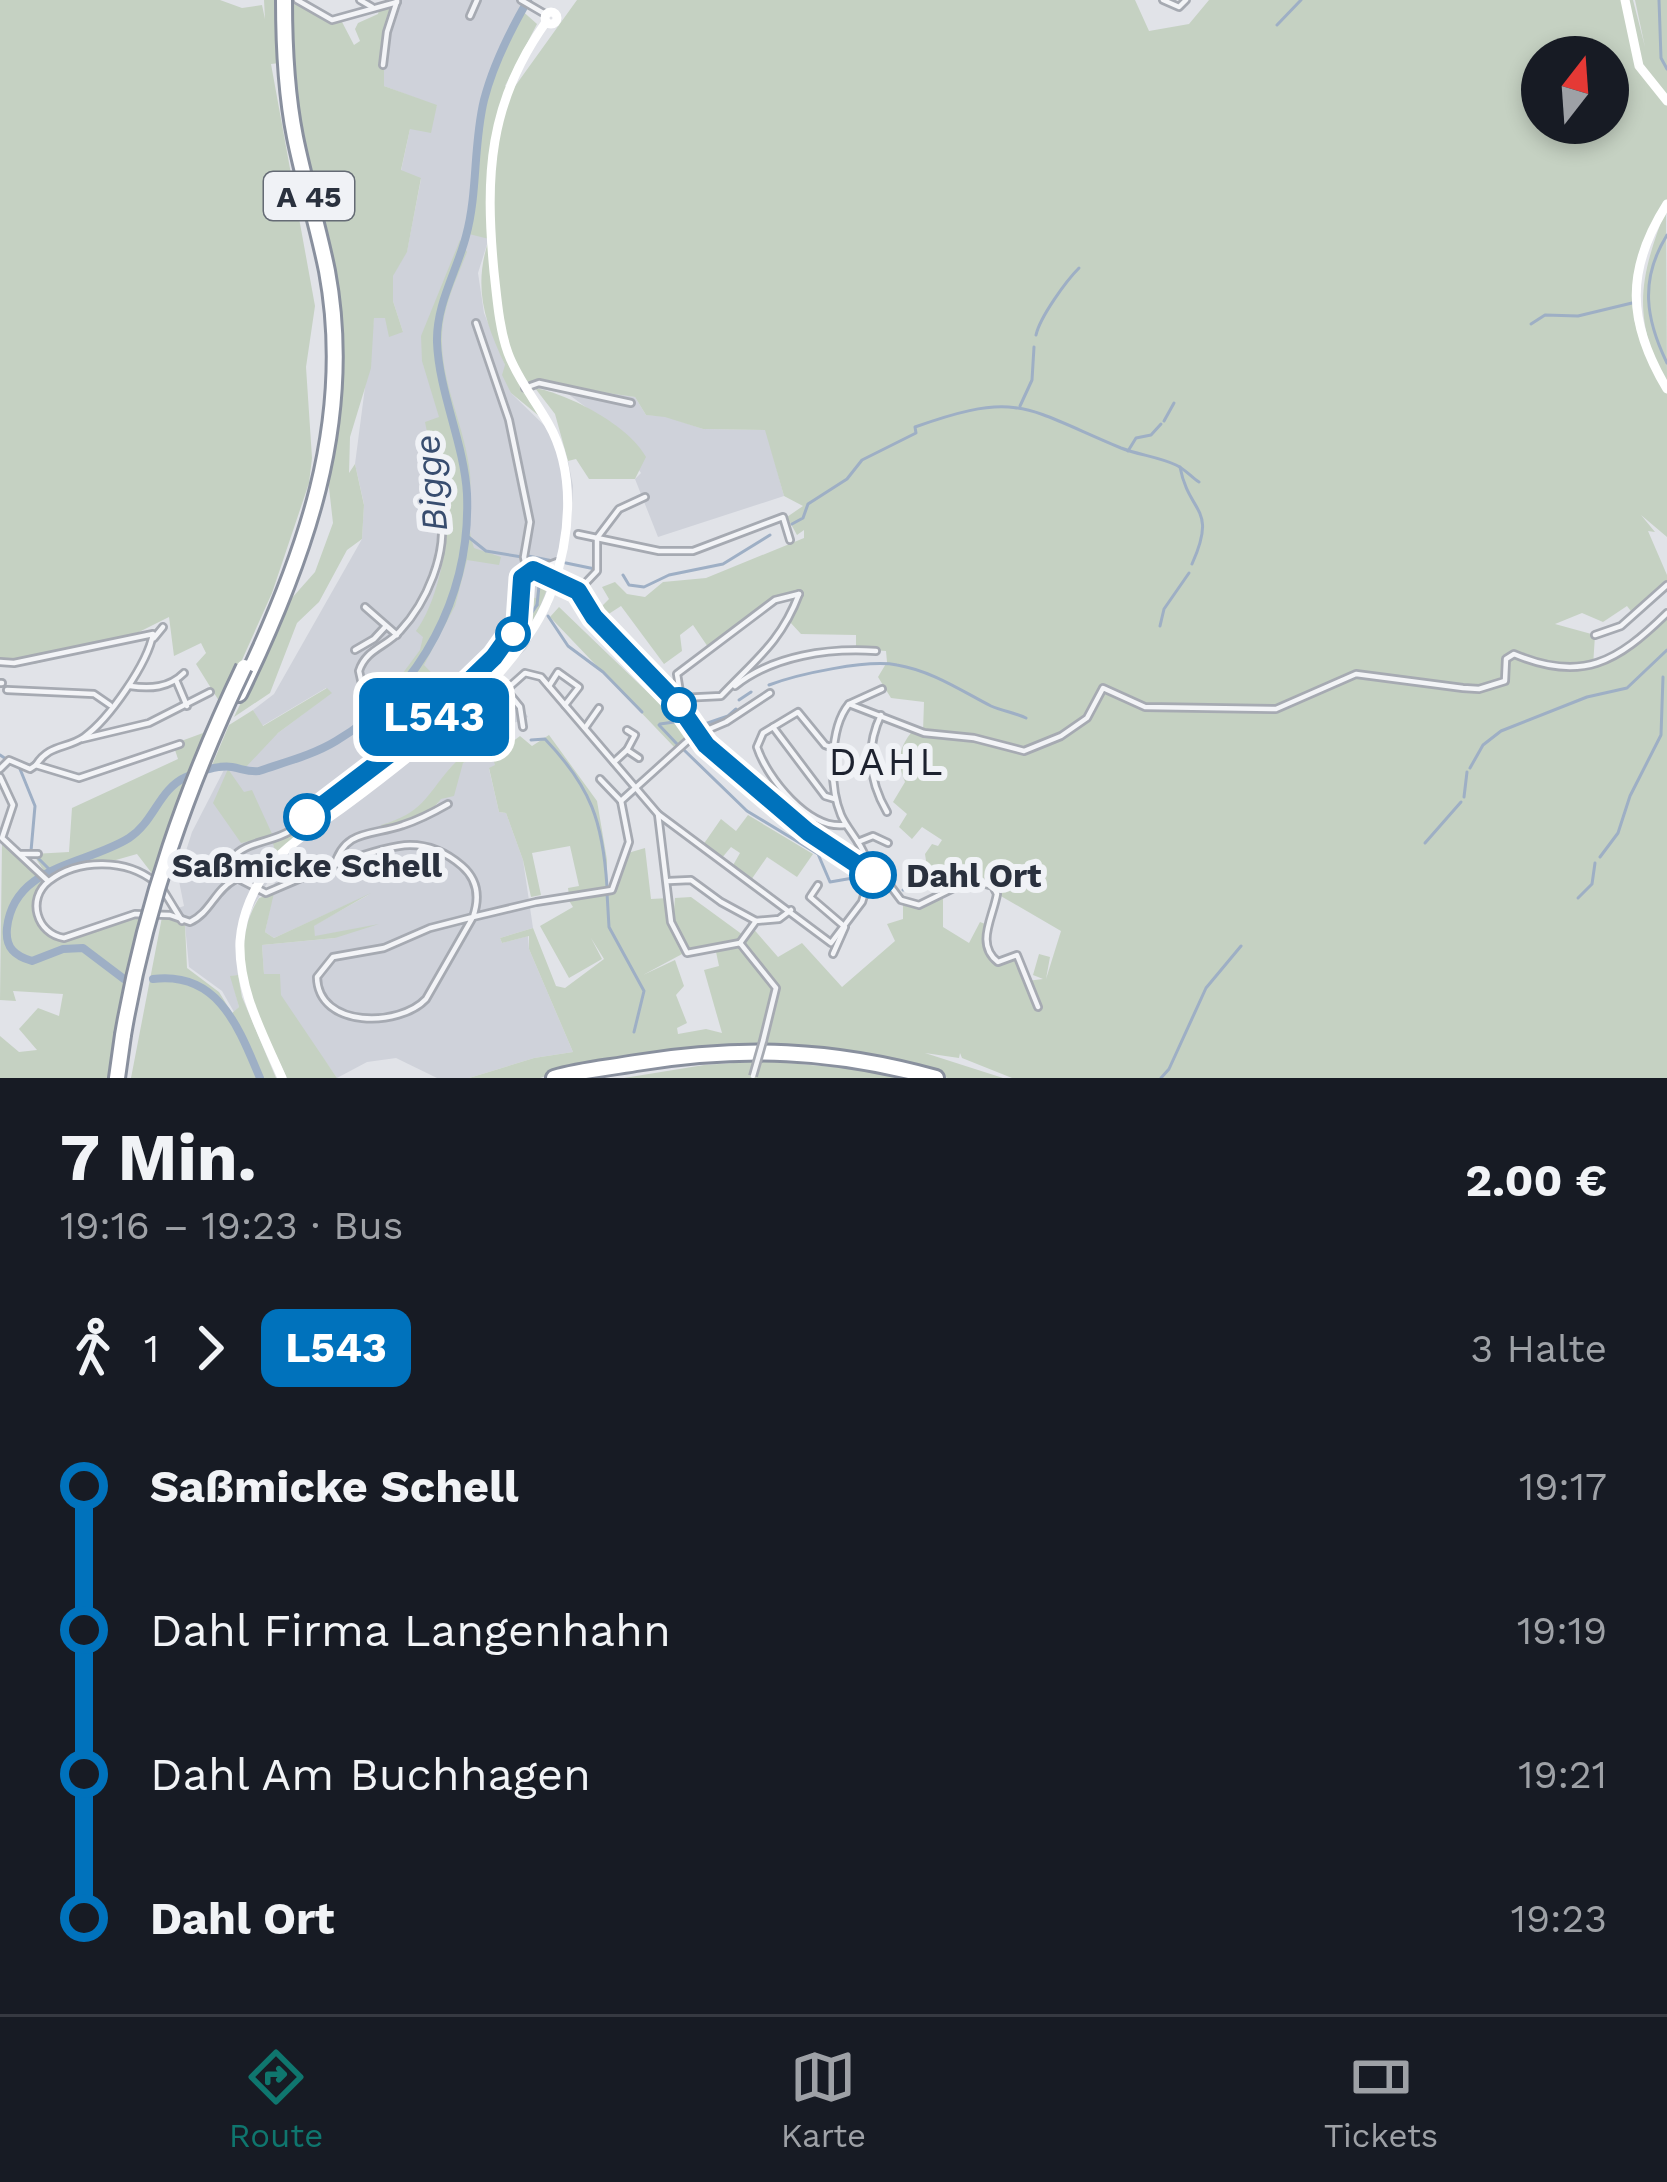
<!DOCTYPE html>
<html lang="de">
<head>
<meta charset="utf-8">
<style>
	:root { --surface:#171b24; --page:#242831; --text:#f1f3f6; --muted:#9ea1a6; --line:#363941; --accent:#0f766e }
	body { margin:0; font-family:"Work Sans",sans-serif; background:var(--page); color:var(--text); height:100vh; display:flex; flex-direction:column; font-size:45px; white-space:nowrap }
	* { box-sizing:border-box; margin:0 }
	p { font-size:39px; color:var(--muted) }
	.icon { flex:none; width:66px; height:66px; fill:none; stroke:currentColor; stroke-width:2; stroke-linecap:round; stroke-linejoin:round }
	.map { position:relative; height:1078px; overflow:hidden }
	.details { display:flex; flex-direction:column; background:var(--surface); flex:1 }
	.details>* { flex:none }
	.badge { padding:0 24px; border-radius:18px; font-size:42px; line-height:78px }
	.needle { width:78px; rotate:17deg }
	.fabs { position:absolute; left:1521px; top:36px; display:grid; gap:24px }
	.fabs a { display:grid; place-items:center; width:108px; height:108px; border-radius:50%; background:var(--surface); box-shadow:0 6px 18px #0003; font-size:60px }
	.map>.badge { position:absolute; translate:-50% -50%; box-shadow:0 0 0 6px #fff }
	.legs { display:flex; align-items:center; gap:18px; height:132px; padding:0 60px; font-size:39px }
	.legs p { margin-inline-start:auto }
	.head { display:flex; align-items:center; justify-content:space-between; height:204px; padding:0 60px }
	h1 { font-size:66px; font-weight:700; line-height:90px }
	ul { padding:0 60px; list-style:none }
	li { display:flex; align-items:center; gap:42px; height:144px; font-size:45px }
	li i { display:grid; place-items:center; width:18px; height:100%; margin:0 15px; background:currentColor }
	li i::after { content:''; width:30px; height:30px; margin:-15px; border:9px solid; border-radius:50%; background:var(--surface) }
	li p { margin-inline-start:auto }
	li:first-child i { background:linear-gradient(#0000 50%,currentColor 0) }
	li:last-child i { background:linear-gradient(currentColor 50%,#0000 0) }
	.tabs { display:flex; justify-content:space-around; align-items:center; height:168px; border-top:3px solid var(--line); background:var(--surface); font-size:33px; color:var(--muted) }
	.tabs a { display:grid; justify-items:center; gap:6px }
	.tabs .current { color:var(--accent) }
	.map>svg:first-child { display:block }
</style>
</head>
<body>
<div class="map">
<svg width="1667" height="1078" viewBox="0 0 1667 1078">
	<rect width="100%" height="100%" fill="#e1e3e8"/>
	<!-- built -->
	<g fill="#cfd2da">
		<polygon points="398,0 524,0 498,51 483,96 489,238 478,273 484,313 505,365 511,393 549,430 560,462 568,461 573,486 571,520 552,603 526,649 501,675 528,717 488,734 450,768 429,800 403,818 381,825 434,809 463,763 492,750 496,765 489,769 499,812 506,813 523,860 533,928 500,938 502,943 528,936 529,949 573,1052 534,1058 469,1078 437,1078 396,1058 367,1062 337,1078 264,975 262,945 335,938 339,932 315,937 313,926 370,894 274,938 265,932 275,884 269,880 250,912 245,975 231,976 239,1007 234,1012 222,991 189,967 185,925 178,908 184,906 178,876 192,832 227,764 278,733 331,693 326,688 262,726 253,710 274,694 362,539 364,504 355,464 374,318 385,318 403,332 393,301 393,275 407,251 421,179 401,171 410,129 437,106 384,86 384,43"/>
		<polygon points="532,380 635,397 646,415 665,416 703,429 766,430 784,496 658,537 635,479 641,473 606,422 568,394 535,388"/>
	</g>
	<!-- green -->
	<g fill="#c5d1c2" fill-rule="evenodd">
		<polygon points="0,0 220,0 242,8 262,5 265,19 264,0 290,0 327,22 341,20 354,45 360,41 355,29 358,23 378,14 380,6 394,2 384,34 384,86 437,105 431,133 410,129 401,170 421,178 407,252 393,276 393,301 403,332 389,337 385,318 374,318 371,368 350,437 349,473 355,464 364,505 362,539 347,550 319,602 297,623 270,693 234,717 291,599 315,572 333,523 328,479 340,379 288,62 271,64 315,306 306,367 312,458 309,483 272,593 189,778 154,876 137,854 49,879 33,854 69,852 72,808 178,759 173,744 203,733 219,701 196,664 206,653 201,643 174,656 169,617 139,632 77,650 80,652 34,664 0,664"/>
		<path d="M577,0H1135L1149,31L1189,24L1209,0H1623L1631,18L1627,0H1633L1645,47L1635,0H1667V98L1640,64L1637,66L1667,103V202L1646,236L1634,288V319L1639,337L1667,394V537L1641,515L1655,532L1648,531L1667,575V584L1634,615L1627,606L1603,622L1582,613L1555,624L1595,635L1593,666L1616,657L1667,619V1078H1012L962,1058L960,1053L959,1058L925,1053L1003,1078H948L889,1061L843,1054L728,1047L567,1069L540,1078H469L534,1058L573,1052L529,949V936L502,943L500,938L533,928L556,986L565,988L604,959L591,938L602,959L569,978L540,926L573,907L568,899L613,892L628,853L645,848L651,899L669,898L670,911L674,910L675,898L691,897L743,935L740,944L751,926L778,957L802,943L842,987L895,941L887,924L903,919V904L918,906L943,895V927L969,943L980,922L988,925C983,940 985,953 997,963L1017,956L1027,981L1043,979L1033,975L1039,954L1050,957L1046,979L1061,931L999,895L993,885L975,879L956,886L953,877L940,876L927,867L925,854L932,844L938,846L942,840L922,827L912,839L899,827L907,814L893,802L905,782C896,760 899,747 914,729L923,732L924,702L891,698L878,677L887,662L886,651L856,649V635L801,634L789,621L799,593L775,600L708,647L693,625L680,635L682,651L664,664L621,606L604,617L597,611L609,599L602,587L615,582L627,594L645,597L663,582L706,578L804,538V530L797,535L787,517L803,506L784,496L765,430L703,429L665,417L646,415L635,397L517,380L539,416L511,393L502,375L505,365C484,320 473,287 489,239L469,234L483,96L519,8L537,24L505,86L513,89ZM1542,57H1608V123H1542ZM677,939L687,952L715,947L719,966L704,970L722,1033L706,1029L678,1034L677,1028L687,1023L676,995L684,986L675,960L643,975L684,953Z"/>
		<path d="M1667,206L1666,216L1667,385C1628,313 1643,270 1667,206Z"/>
		<path d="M460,240L467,252C457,278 443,306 442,334C440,382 465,426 470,473C472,498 465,524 474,548L501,557L499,565L467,560L455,606L424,665L446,688L402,727L377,700L400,677L420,650L423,637L416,631C442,595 454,521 443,476C438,457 428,441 425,422L439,417L422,361L421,336Z"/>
		<path d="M535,388C569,394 630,426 646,457L635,479H589L576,459L568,461L555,414Z"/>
		<path d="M539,577L545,579L547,588C514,693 341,807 255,875L248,876L275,851L273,843L327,806L330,807C390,761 515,675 526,597L536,598Z"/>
		<polygon points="559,607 661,705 670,699 687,720 692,735 675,748 550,617"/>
		<polygon points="327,688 332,693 278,733 245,768 227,764 210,770 229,725 253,710 263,726"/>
		<path d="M488,734L512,742L520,736L532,746L549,735L597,801L607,860V889L569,895L568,888L579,886L570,846L532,853L541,895L531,897L523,860L506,813L499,812L489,768L495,765L491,751L463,763L454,796L441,799C428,817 403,823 382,828L381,825C422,813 425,798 450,768C461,756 476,745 488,734Z"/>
		<polygon points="228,769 244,792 252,790 273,836 241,843 213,803"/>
		<polygon points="748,815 813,854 797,877 767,857 751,880 732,867 740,853 731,847 721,859 703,845 721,819 736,831"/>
		<path d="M2,843L33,867L44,882C28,906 34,933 63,940L135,916H145L112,1078H0V1036L19,1052L37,1050L19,1029L38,1008L59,1016L63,994L13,991L16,1001L0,1000Z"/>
		<path d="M274,893L265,932L274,938L371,893L314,926L315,936L379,924L335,938L262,945L264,974H280L281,995L337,1078H287C261,1022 222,957 259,898Z"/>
		<polygon points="162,917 173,917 185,925 187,968 219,992 232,1013 239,1007 230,976 238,975 242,997 276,1078 131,1078"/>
		<polygon points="764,1061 857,1069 901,1078 624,1078 704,1065"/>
	</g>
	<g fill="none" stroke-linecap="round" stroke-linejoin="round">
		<!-- stream -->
		<g stroke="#9eafc5" stroke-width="3">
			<polyline points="1659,0 1661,58 1667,69"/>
			<polyline points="1277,25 1301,0"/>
			<polyline points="1531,324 1545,315 1578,316 1632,303"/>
			<path d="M1036,335C1040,317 1066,281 1079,268"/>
			<path d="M1667,363C1646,320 1639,280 1667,235"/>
			<polyline points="1020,406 1032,380 1034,347"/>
			<polyline points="1164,421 1174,403"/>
			<polyline points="1128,451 1136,438 1151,435 1161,424"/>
			<path d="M1180,467C1189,515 1218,506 1192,564"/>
			<path d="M792,524L803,518L808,504L847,479L862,460L916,433L915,427C1019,390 1025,408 1121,448C1139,455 1159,457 1176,465C1185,469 1191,477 1199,482"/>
			<polyline points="466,535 486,551 522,557"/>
			<polyline points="528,556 553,561"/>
			<polyline points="566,563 595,569"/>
			<polyline points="623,575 629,585 644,587 669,575 723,564 770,535"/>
			<polyline points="537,605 540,577"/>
			<polyline points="548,616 568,646 603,672 642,712"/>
			<polyline points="1160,626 1164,609 1189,573"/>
			<polyline points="486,680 537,605"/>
			<path d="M769,685C798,674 868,659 897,665C932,671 960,690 991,706C1002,711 1016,713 1026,718"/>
			<polyline points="739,700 751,692"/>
			<polyline points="660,724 681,721"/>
			<polyline points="659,725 677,744"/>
			<polyline points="699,726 728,716 736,709"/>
			<path d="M531,740L545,739C591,787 603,822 607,887"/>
			<polyline points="684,750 747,811 818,854 830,882 853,878"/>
			<polyline points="0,755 6,759"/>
			<polyline points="1470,768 1483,745 1501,731 1587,697 1627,688 1667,650"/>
			<polyline points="20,769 35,806 31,851"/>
			<polyline points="1464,797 1467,772"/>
			<polyline points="1425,843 1461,802"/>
			<polyline points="37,857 51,871"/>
			<polyline points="1600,857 1618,833 1630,796 1661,735 1663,677"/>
			<polyline points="903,890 973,868"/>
			<polyline points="607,893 609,927 644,991 634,1032"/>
			<polyline points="1578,898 1592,884 1595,863"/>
			<polyline points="1161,1078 1169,1069 1206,988 1241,946"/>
		</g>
		<!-- river -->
		<g stroke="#9eafc5" stroke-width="8">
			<path d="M124,979L83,948L63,949L32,961C15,956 5,948 7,928C14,865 86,865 129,838C154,822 159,789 186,777C198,771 220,765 232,767C243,769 248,772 259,771C285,762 313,755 336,741C422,690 471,594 467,494C464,443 439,393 437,342C436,304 457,271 466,236C478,192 473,145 484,100C493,65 510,31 528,0"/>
			<path d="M153,979C218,971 238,1026 260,1078"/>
		</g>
		<defs>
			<g id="street">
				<polyline points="297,0 332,20 397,2"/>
				<polyline points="360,0 372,7"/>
				<polyline points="521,0 545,14"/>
				<polyline points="1163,0 1179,7 1186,0"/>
				<polyline points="470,16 477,0"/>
				<polyline points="383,65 387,32 397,1"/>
				<polyline points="476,323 509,420 530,522 524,557 527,572"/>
				<polyline points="525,388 539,383 631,403"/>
				<polyline points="578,534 659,551 693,551 783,517 790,540"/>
				<polyline points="597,538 619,509 645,497"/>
				<path d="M544,569L571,582L594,617L676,702L706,745L807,832L863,872L886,880L901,900L919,905L970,880L993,886L997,894C993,918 975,944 998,962L1017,955L1038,1007"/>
				<polyline points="535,570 574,588"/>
				<polyline points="578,591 597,571 597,539"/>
				<polyline points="365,607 397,635"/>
				<polyline points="1595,635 1621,626 1667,585"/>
				<polyline points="154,638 163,627"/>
				<polyline points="355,650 374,639 386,626"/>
				<path d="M0,662L14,663L153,634C148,663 109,719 84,737C67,749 49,744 36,765"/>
				<polyline points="495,676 520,707 523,727"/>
				<polyline points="176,680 187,706"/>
				<polyline points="0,683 2,683"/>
				<path d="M130,686C150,689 169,688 184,673"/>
				<polyline points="549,686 558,672 579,687 565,705"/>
				<path d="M735,686C774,655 829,648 876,651"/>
				<path d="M507,689L525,673L541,677L658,814L831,943L862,902L868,882C863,871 868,868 865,856C860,841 847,829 841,815C829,786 829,728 849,704L924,733L974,738L1024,751L1061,736L1087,718L1103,688L1145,707L1276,709L1356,674L1463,688L1479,689L1505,681L1506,659L1514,654C1582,683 1617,662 1667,613"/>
				<polyline points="7,690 94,694 110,705"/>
				<path d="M681,698L721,696C755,660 781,642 799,594"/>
				<polyline points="676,702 681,698 677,674 775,600 799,594"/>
				<polyline points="849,704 882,689"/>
				<path d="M881,715C865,749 869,781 887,812"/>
				<polyline points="773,727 825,796 835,799"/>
				<polyline points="585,728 599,708"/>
				<polyline points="82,739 149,723 210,692"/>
				<path d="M408,740L363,689L359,671C366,649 386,647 400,631C426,603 449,552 440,513"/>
				<path d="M833,748L825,745L798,712L763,733L757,747C767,778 809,830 845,825"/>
				<polyline points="627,750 639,758"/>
				<polyline points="614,762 627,750 635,735 627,730"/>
				<polyline points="0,769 9,760 30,769 36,765 79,778 180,744"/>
				<polyline points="0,777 13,805 2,838 48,881"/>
				<polyline points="600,779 621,801"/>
				<polyline points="658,814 671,922 687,953 740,943"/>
				<polyline points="858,842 873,836 888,843"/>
				<polyline points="20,854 38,854"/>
				<path d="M334,867C344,828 373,836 403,825C419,820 434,812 448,804"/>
				<path d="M239,879L266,893C297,879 379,845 410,845C430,845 447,853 462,866C478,880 480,897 473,917L430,928L384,948L333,957L317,977C318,1029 400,1027 426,999L473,917L536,902L612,890L629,842L621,801L693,736L726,722L770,693"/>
				<path d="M234,880L231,860C244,841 271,843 290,831C358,775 464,710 512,636C525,615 515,594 525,574L557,562"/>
				<polyline points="669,881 691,880 721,902 756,921"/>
				<path d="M155,882C127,859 79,858 49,881C26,899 37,934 64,938L135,914L170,915L190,922C210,913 215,890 234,880"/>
				<polyline points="818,885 810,897 845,927 833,954"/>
				<polyline points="163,890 182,921"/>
				<polyline points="866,894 889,888"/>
				<polyline points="740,943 776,988 763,1041"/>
				<polyline points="740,943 756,921 779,919 791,910"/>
			</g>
			<g id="highway">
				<path d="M239,694C304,560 355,422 327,271C318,226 304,182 295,137C286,92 284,46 284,0"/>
				<polyline points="117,1078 123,1035"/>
				<path d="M554,1078C581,1070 608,1068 636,1063C742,1046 832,1049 936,1078"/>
			</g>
		</defs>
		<!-- street casing -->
		<use href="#street" stroke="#a6aab2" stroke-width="10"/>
		<!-- highway casing -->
		<use href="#highway" stroke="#89909e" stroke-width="20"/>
		<!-- street -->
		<use href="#street" stroke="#f3f4f7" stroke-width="4.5"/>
		<!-- secondary -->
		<g stroke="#fff" stroke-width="9">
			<polyline points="1625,0 1639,66 1667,101"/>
			<circle cx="551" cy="18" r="6"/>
			<path d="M1667,204C1625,270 1627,322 1667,389"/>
			<path d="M282,1078C263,1034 238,990 240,941C242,914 254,887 270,866C290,841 323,823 348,804C415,754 524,671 552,590C570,538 577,473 548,423C535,400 517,378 508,353C499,328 497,298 494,272C485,176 488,103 546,22"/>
		</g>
		<!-- highway -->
		<use href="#highway" stroke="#fff" stroke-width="14"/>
		<defs>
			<polyline id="street-bridge" points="753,1076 763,1041"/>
			<path id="highway-bridge" d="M123,1035C145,905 187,786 244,667"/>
		</defs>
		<!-- street-bridge casing -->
		<use href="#street-bridge" stroke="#a6aab2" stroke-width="10" stroke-linecap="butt"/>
		<!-- highway-bridge casing -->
		<use href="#highway-bridge" stroke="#89909e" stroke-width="20" stroke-linecap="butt"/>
		<!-- street-bridge -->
		<use href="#street-bridge" stroke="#f3f4f7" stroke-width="4.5"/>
		<!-- highway-bridge -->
		<use href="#highway-bridge" stroke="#fff" stroke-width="14"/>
	</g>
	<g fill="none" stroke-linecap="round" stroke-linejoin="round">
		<defs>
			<polyline id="line-1" points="307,817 408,740 494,657 519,622 522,578 533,570 578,591 594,617 676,702 706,745 808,832 873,875"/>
		</defs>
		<!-- line-1 casing -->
		<use href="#line-1" stroke="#fff" stroke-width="27"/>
		<!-- line-1 -->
		<use href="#line-1" stroke="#0072bc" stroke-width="18"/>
	</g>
	<!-- markers -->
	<g fill="#fff" stroke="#0072bc" stroke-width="6">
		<circle cx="513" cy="634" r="15"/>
		<circle cx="679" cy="705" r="15"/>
		<circle cx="307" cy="817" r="21"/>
		<circle cx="873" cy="875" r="21"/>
	</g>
	<g text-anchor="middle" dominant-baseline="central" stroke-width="12" stroke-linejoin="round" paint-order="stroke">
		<!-- shield labels -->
		<rect fill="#f0f2f6" stroke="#656b75" stroke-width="3" x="264" y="172" width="90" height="48" rx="9"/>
		<g font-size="30" font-weight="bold" fill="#2a313e">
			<text x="309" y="196">A 45</text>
		</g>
		<!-- stop labels -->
		<g font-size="33" font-weight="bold" fill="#2a313e" stroke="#f0f2f6">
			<text x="307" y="865">Saßmicke Schell</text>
			<text x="906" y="875" text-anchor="start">Dahl Ort</text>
		</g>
		<!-- water labels -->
		<g font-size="36" font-style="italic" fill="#384d6f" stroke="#f0f2f6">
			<text transform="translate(431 483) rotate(-95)">Bigge</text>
		</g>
		<!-- quarter labels -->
		<g font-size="39" letter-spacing="3" fill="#1d222f" stroke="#f0f2f6">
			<text x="887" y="761">DAHL</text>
		</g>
	</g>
</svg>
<div class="fabs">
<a><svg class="needle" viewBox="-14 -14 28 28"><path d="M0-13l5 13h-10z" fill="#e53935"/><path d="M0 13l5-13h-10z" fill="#9ea1a6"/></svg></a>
</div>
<b class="badge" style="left:434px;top:717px;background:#0072bc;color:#fff">L543</b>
</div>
<section class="details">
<div class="head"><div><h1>7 Min.</h1><p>19:16 – 19:23 · Bus</p></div><b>2.00 €</b></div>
<div class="legs"><svg class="icon" aria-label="walk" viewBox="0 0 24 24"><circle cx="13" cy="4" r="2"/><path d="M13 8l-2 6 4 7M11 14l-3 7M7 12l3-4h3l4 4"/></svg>1<svg class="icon" aria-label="forward" viewBox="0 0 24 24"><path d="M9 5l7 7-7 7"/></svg><b class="badge" style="background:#0072bc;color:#fff">L543</b><p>3 Halte</p></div>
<ul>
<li><i style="color:#0072bc"></i><b>Saßmicke Schell</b><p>19:17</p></li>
<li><i style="color:#0072bc"></i><span>Dahl Firma Langenhahn</span><p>19:19</p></li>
<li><i style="color:#0072bc"></i><span>Dahl Am Buchhagen</span><p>19:21</p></li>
<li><i style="color:#0072bc"></i><b>Dahl Ort</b><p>19:23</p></li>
</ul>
</section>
<nav class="tabs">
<a class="current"><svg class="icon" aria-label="directions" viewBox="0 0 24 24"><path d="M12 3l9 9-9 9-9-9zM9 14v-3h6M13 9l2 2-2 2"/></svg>Route</a>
<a><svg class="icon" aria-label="map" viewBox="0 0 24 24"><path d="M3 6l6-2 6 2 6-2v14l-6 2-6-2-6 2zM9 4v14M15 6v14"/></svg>Karte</a>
<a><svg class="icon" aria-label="tickets" viewBox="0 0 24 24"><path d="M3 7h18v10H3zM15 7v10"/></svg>Tickets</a>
</nav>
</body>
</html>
